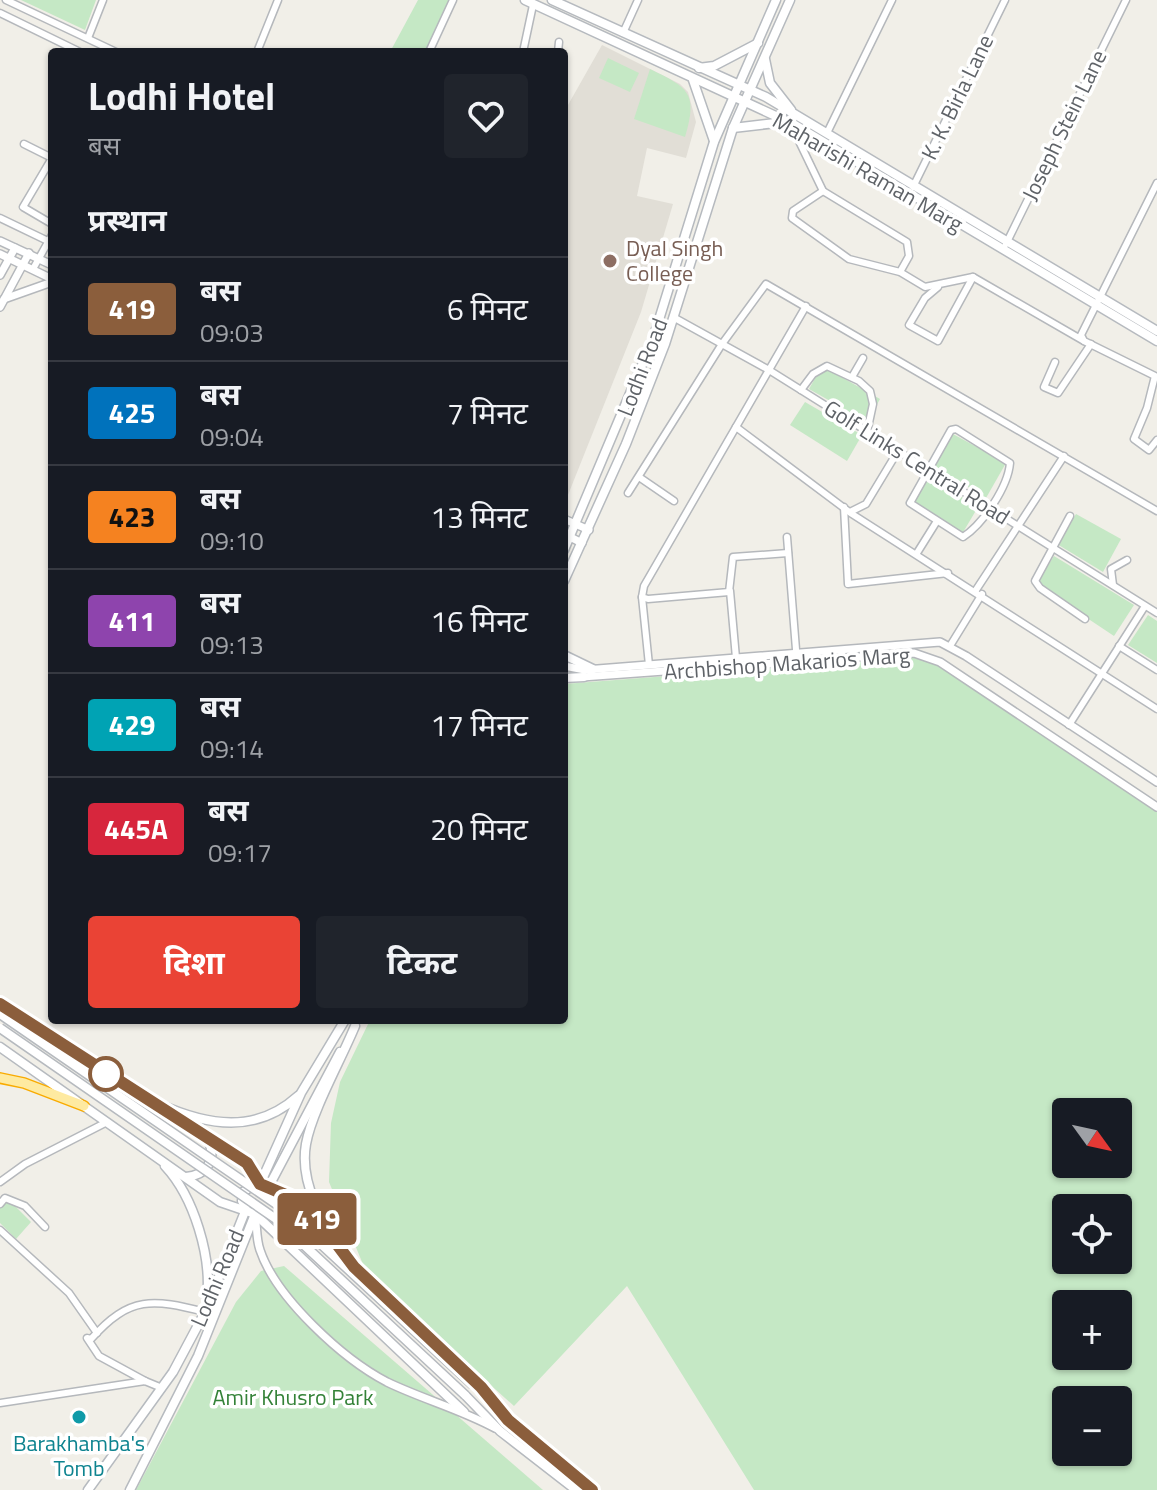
<!DOCTYPE html>
<html lang="hi">
<head>
<meta charset="utf-8">
<style>
	:root { --surface:#171b24; --page:#20242c; --text:#f1f3f6; --muted:#9ea1a6; --line:#363941; --accent:#ea4335 }
	body { margin:0; font-family:"Titillium Web","Noto Sans Devanagari",sans-serif; background:var(--page); color:var(--text); height:100vh; display:flex; flex-direction:column; font-size:30px; white-space:nowrap }
	* { box-sizing:border-box; margin:0 }
	p { font-size:26px; color:var(--muted) }
	.icon { flex:none; width:44px; height:44px; fill:none; stroke:currentColor; stroke-width:2; stroke-linecap:round; stroke-linejoin:round }
	.map { position:relative; flex:1; overflow:hidden }
	.details { position:absolute; left:48px; top:48px; width:520px; height:976px; display:flex; flex-direction:column; background:var(--surface); border-radius:8px; box-shadow:0 2px 6px #0004 }
	.details>* { flex:none }
	.badge { padding:0 16px; border-radius:6px; font-size:28px; line-height:52px }
	.needle { width:52px; rotate:123deg }
	.buttons { position:absolute; left:1052px; top:1098px; display:grid; gap:16px }
	.buttons a { display:grid; place-items:center; width:80px; height:80px; border-radius:8px; background:var(--surface); box-shadow:0 2px 6px #0004; font-size:40px }
	.map>.badge { position:absolute; translate:-50% -50%; box-shadow:0 0 0 4px #fff }
	h2 { padding:0 40px; font-size:30px; line-height:72px }
	.round { display:grid; place-items:center; flex:none; width:84px; height:84px; border-radius:8px; background:var(--page) }
	.head { display:flex; align-items:center; justify-content:space-between; height:136px; padding:0 40px }
	h1 { font-size:38px; font-weight:700; line-height:60px }
	.cta { display:flex; gap:16px; margin-top:auto; padding:16px 40px }
	.cta a { flex:1; height:92px; border-radius:8px; background:var(--accent); color:#fff; font-size:32px; font-weight:700; line-height:92px; text-align:center }
	.cta a+a { background:var(--page); color:var(--text) }
	ul { padding:0; list-style:none }
	li { display:flex; align-items:center; gap:24px; height:104px; padding:0 40px; border-top:2px solid var(--line) }
	li div { flex:1 }
	li b { display:block; font-size:30px }
	li em { font-style:normal }
	li .badge { min-width:88px; font-weight:700; text-align:center }
	.map>svg:first-child { display:block }
</style>
</head>
<body>
<div class="map">
<svg width="1157" height="1490" viewBox="0 0 1157 1490">
	<rect width="100%" height="100%" fill="#f1efe8"/>
	<!-- education -->
	<polygon fill="#e1ded6" points="602,45 680,84 688,92 696,122 686,158 647,148 637,196 673,204 641,312 564,505 564,112"/>
	<!-- green -->
	<g fill="#c5e8c5" fill-rule="evenodd">
		<polygon points="21,0 96,0 85,30"/>
		<polygon points="418,0 452,0 425,52 390,52"/>
		<polygon points="608,58 639,73 630,92 599,78"/>
		<path d="M650,69C689,88 698,93 685,137L634,119Z"/>
		<polygon points="822,366 880,399 867,422 809,389"/>
		<polygon points="805,402 862,435 847,461 790,425"/>
		<polygon points="953,434 1006,463 986,498 934,466"/>
		<polygon points="927,476 978,507 962,534 912,503"/>
		<polygon points="1076,514 1121,539 1103,572 1057,544"/>
		<polygon points="1054,556 1134,605 1114,636 1036,584"/>
		<polygon points="1148,615 1157,621 1157,663 1128,645"/>
		<path d="M911,657L940,666L1157,812V1490H754L627,1286L514,1406L367,1274L329,1182L331,1123L340,1082L370,1020H564V684ZM1066,1112H1118V1164H1066ZM1066,1208H1118V1260H1066ZM1066,1304H1118V1356H1066ZM1066,1400H1118V1452H1066Z"/>
		<polygon points="8,1199 31,1222 16,1239 0,1223 0,1207"/>
		<polygon points="284,1266 543,1490 136,1490 236,1302 261,1271"/>
	</g>
	<g fill="none" stroke-linecap="round" stroke-linejoin="round">
		<defs>
			<g id="minor">
				<polyline points="6,0 116,52"/>
				<polyline points="0,13 80,52"/>
				<polyline points="623,33 638,0"/>
				<polyline points="88,38 103,0"/>
				<polyline points="257,52 278,0"/>
				<polyline points="429,52 453,0"/>
				<polyline points="523,52 533,5"/>
				<polyline points="558,52 559,42"/>
				<polyline points="795,125 797,137 823,191"/>
				<polyline points="827,133 892,0"/>
				<polyline points="24,144 50,157"/>
				<polyline points="52,158 23,207 52,224"/>
				<polyline points="1157,183 1081,335 1084,341 1155,376 1147,408 1134,439 1149,450 1157,440"/>
				<polyline points="913,187 1005,0"/>
				<polyline points="0,218 52,243"/>
				<polyline points="1006,244 1126,0"/>
				<polyline points="33,269 52,235"/>
				<polyline points="900,272 909,256 907,242 823,191 793,211 792,218 849,259 900,272 925,287 973,277 1084,341"/>
				<polyline points="938,287 925,298 909,325 938,341 973,277"/>
				<polyline points="673,317 769,370 1157,613"/>
				<polyline points="1055,362 1044,387 1058,393 1091,344"/>
				<polyline points="852,377 863,358"/>
				<polyline points="801,390 813,374 827,366 859,381 870,391 873,404 867,432"/>
				<polyline points="736,427 852,514 1157,709"/>
				<path d="M956,429L1010,463C1008,487 983,524 963,537L910,503L951,430Z"/>
				<polyline points="639,477 674,501"/>
				<polyline points="628,493 722,344 766,284 1157,511"/>
				<polyline points="844,507 848,584 948,573"/>
				<polyline points="850,512 866,504 898,451"/>
				<polyline points="1070,516 1035,581 1040,588 1085,619"/>
				<polyline points="787,537 797,662"/>
				<polyline points="788,553 733,557 729,592 648,599 642,597 644,586 806,306"/>
				<polyline points="917,553 937,521"/>
				<polyline points="1113,585 1111,569 1127,560"/>
				<polyline points="976,590 1064,456"/>
				<polyline points="730,591 736,658"/>
				<polyline points="642,597 649,665"/>
				<polyline points="950,646 982,594"/>
				<polyline points="1119,646 1157,670"/>
				<polyline points="1069,725 1145,606"/>
				<polyline points="0,1182 25,1164 107,1122"/>
				<polyline points="0,1204 5,1198 25,1206 45,1227"/>
				<polyline points="0,1230 69,1293 97,1333"/>
				<path d="M145,1381L99,1356L87,1338L91,1339C130,1295 153,1299 205,1312"/>
				<polyline points="0,1403 145,1381 162,1388"/>
			</g>
			<g id="tertiary">
				<polyline points="0,241 52,265"/>
				<polyline points="0,254 52,279"/>
				<polyline points="0,275 15,248"/>
				<polyline points="4,299 52,282"/>
				<polyline points="0,307 29,253"/>
				<polyline points="564,519 589,530"/>
				<polyline points="564,534 582,543"/>
				<polyline points="564,666 585,670 940,642 966,656 1157,782"/>
				<polyline points="582,677 914,653 940,662 1157,807"/>
				<path d="M255,1214C257,1226 256,1239 260,1250C276,1298 343,1359 387,1382C422,1399 460,1409 495,1428"/>
			</g>
			<g id="secondary">
				<polyline points="525,0 795,125 1157,341"/>
				<polyline points="552,0 766,97 1157,331"/>
				<polyline points="765,59 770,83 791,110"/>
				<polyline points="699,68 714,66 758,43"/>
				<polyline points="693,80 714,141"/>
				<polyline points="733,128 784,122"/>
				<polyline points="564,550 653,339 714,142 776,0"/>
				<polyline points="564,581 626,444 665,344 733,128 790,0"/>
				<polyline points="564,655 593,669"/>
				<polyline points="564,678 584,677"/>
				<polyline points="0,1004 247,1163 260,1184 293,1198 317,1220"/>
				<path d="M355,1026C341,1060 312,1111 306,1144C289,1241 450,1350 508,1420"/>
				<polyline points="0,1047 220,1202 255,1214 464,1412"/>
				<path d="M159,1104C208,1126 256,1134 298,1096"/>
				<path d="M165,1166C194,1197 212,1257 207,1299"/>
				<path d="M186,1177C207,1175 216,1160 209,1141"/>
				<polyline points="260,1184 301,1093 345,1020"/>
				<polyline points="268,1188 340,1052"/>
				<polyline points="465,1395 500,1431 576,1490"/>
				<polyline points="507,1418 592,1490"/>
				<polyline points="88,1490 173,1372 205,1312 246,1209 242,1201 243,1192 255,1184"/>
				<polyline points="130,1490 198,1356 255,1214"/>
			</g>
			<polyline id="trunk" points="0,1078 24,1083 84,1106"/>
		</defs>
		<!-- minor casing -->
		<use href="#minor" stroke="#b5b8bc" stroke-width="9"/>
		<!-- tertiary casing -->
		<use href="#tertiary" stroke="#b5b8bc" stroke-width="10"/>
		<!-- secondary casing -->
		<use href="#secondary" stroke="#b6babf" stroke-width="11"/>
		<!-- trunk casing -->
		<use href="#trunk" stroke="#f9ab00" stroke-width="12"/>
		<!-- minor -->
		<use href="#minor" stroke="#fff" stroke-width="6"/>
		<!-- tertiary -->
		<use href="#tertiary" stroke="#fff" stroke-width="7"/>
		<!-- secondary -->
		<use href="#secondary" stroke="#fff" stroke-width="8"/>
		<!-- trunk -->
		<use href="#trunk" stroke="#feeaa1" stroke-width="9"/>
		<defs>
			<g id="secondary-bridge">
				<polyline points="0,1014 282,1208 473,1385"/>
				<polyline points="0,1028 276,1219 465,1395"/>
			</g>
		</defs>
		<!-- secondary-bridge casing -->
		<use href="#secondary-bridge" stroke="#b6babf" stroke-width="11" stroke-linecap="butt"/>
		<!-- secondary-bridge -->
		<use href="#secondary-bridge" stroke="#fff" stroke-width="8"/>
	</g>
	<g fill="none" stroke-linecap="round" stroke-linejoin="round">
		<defs>
			<polyline id="line" points="0,1004 247,1163 260,1184 293,1198 321,1223 354,1267 481,1387 508,1420 592,1490"/>
		</defs>
		<!-- line casing -->
		<use href="#line" stroke="#fff" stroke-width="18"/>
		<!-- line -->
		<use href="#line" stroke="#8b5e3c" stroke-width="12"/>
	</g>
	<!-- markers -->
	<circle fill="#8d6e63" stroke="#fff" stroke-width="3" cx="610" cy="261" r="8"/>
	<circle fill="#fff" stroke="#8b5e3c" stroke-width="4" cx="106" cy="1074" r="16"/>
	<circle fill="#0f9aa8" stroke="#fff" stroke-width="3" cx="79" cy="1417" r="8"/>
	<g text-anchor="middle" dominant-baseline="central" stroke-width="7" stroke-linejoin="round" paint-order="stroke">
		<!-- street labels -->
		<g font-size="22" fill="#5f6368" stroke="#fff">
			<text transform="translate(957 97) rotate(-64)">K. K. Birla Lane</text>
			<text transform="translate(1064 125) rotate(-64)">Joseph Stein Lane</text>
			<text transform="translate(868 172) rotate(30)">Maharishi Raman Marg</text>
			<text transform="translate(642 367) rotate(-69)">Lodhi Road</text>
			<text transform="translate(917 462) rotate(32)">Golf Links Central Road</text>
			<text transform="translate(787 663) rotate(-4)">Archbishop Makarios Marg</text>
			<text transform="translate(217 1278) rotate(-67)">Lodhi Road</text>
		</g>
		<!-- education labels -->
		<g font-size="22" fill="#785e54" stroke="#fff" text-anchor="start">
			<text x="626" y="248">Dyal Singh<tspan x="626" dy="25">College</tspan></text>
		</g>
		<!-- park labels -->
		<g font-size="22" fill="#348238" stroke="#fff">
			<text x="293" y="1397">Amir Khusro Park</text>
		</g>
		<!-- culture labels -->
		<g font-size="22" fill="#0d838f" stroke="#fff">
			<text x="79" y="1443">Barakhamba's<tspan x="79" dy="25">Tomb</tspan></text>
		</g>
	</g>
</svg>
<div class="buttons">
<a><svg class="needle" viewBox="-14 -14 28 28"><path d="M0-13l5 13h-10z" fill="#e53935"/><path d="M0 13l5-13h-10z" fill="#9ea1a6"/></svg></a>
<a><svg class="icon" aria-label="locate" viewBox="0 0 24 24"><circle cx="12" cy="12" r="6"/><path d="M12 2v4M12 18v4M2 12h4M18 12h4"/></svg></a>
<a>+</a>
<a>−</a>
</div>
<b class="badge" style="left:317px;top:1219px;background:#8b5e3c;color:#fff">419</b>
<section class="details">
<div class="head"><div><h1>Lodhi Hotel</h1><p>बस</p></div><a class="round"><svg class="icon" aria-label="heart" viewBox="0 0 24 24"><path d="M12 20l-8-8c-3-5 5-10 8-4 3-6 11-1 8 4z"/></svg></a></div>
<h2>प्रस्थान</h2>
<ul>
<li><span class="badge" style="background:#8b5e3c;color:#fff">419</span><div><b>बस</b><p>09:03</p></div><em>6 मिनट</em></li>
<li><span class="badge" style="background:#0072bc;color:#fff">425</span><div><b>बस</b><p>09:04</p></div><em>7 मिनट</em></li>
<li><span class="badge" style="background:#f58220;color:#111">423</span><div><b>बस</b><p>09:10</p></div><em>13 मिनट</em></li>
<li><span class="badge" style="background:#8e44ad;color:#fff">411</span><div><b>बस</b><p>09:13</p></div><em>16 मिनट</em></li>
<li><span class="badge" style="background:#00a3b4;color:#fff">429</span><div><b>बस</b><p>09:14</p></div><em>17 मिनट</em></li>
<li><span class="badge" style="background:#d7263d;color:#fff">445A</span><div><b>बस</b><p>09:17</p></div><em>20 मिनट</em></li>
</ul>
<div class="cta"><a>दिशा</a><a>टिकट</a></div>
</section>
</div>
</body>
</html>
